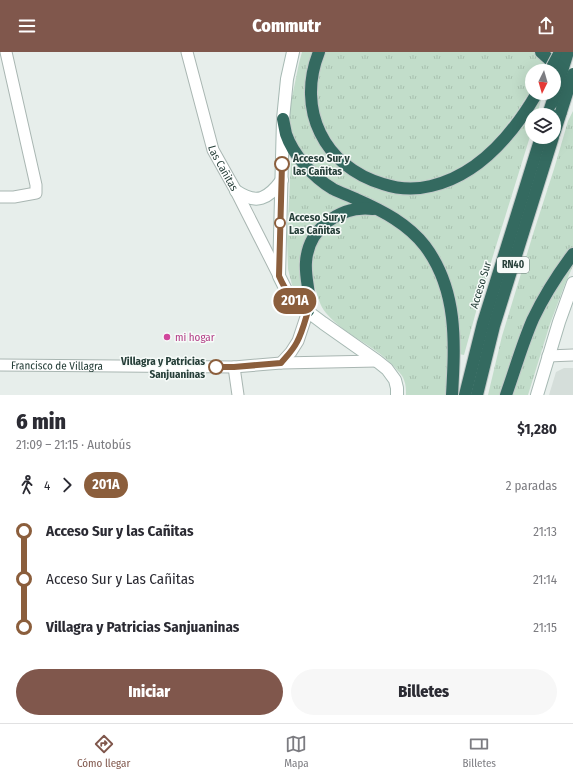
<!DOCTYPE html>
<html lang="es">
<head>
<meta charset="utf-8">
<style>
	:root { --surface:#fff; --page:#f7f7f7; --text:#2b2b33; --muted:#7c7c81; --line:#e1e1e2; --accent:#80574c }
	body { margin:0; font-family:"Fira Sans Condensed",sans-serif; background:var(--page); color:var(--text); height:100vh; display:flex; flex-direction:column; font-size:15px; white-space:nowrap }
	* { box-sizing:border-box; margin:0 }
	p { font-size:13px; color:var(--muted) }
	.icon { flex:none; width:22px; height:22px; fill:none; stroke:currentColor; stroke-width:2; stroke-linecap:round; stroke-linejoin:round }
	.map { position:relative; height:343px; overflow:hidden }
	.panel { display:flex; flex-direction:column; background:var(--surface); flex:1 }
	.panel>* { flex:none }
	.badge { padding:0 8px; border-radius:13px; font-size:14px; line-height:26px }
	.needle { width:26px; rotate:185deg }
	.controls { position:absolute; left:525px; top:12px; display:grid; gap:8px }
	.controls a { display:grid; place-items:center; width:36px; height:36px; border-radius:50%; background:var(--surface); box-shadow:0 4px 16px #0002; font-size:20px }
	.map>.badge { position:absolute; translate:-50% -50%; box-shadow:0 0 0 2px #fff }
	.legs { display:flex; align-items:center; gap:6px; height:44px; padding:0 16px; font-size:13px }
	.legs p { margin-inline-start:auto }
	.summary { display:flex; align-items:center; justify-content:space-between; height:68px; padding:0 16px }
	h1 { font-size:22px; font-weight:800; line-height:30px }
	.button { display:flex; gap:8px; margin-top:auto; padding:8px 16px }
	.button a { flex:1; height:46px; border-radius:24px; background:var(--accent); color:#fff; font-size:16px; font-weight:800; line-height:46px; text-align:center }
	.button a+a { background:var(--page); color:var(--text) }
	ul { padding:0 16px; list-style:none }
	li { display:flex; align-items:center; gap:14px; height:48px; font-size:15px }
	li i { display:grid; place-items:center; width:6px; height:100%; margin:0 5px; background:currentColor }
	li i::after { content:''; width:10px; height:10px; margin:-5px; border:3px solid; border-radius:50%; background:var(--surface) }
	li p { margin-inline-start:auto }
	li:first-child i { background:linear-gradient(#0000 50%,currentColor 0) }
	li:last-child i { background:linear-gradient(currentColor 50%,#0000 0) }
	header { display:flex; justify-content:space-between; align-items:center; height:52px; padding:0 16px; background:var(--accent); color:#fff; font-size:18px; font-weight:800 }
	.menu { display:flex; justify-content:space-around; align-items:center; height:56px; border-top:1px solid var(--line); background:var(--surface); font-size:11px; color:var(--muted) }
	.menu a { display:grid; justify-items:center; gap:2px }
	.menu .selected { color:var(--accent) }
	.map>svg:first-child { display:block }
</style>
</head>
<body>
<header><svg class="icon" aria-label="menu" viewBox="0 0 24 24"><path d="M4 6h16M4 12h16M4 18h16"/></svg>Commutr<svg class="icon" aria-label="share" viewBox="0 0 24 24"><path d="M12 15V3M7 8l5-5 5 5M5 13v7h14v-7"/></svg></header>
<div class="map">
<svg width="573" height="343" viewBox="0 0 573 343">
	<defs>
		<pattern id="grass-tufts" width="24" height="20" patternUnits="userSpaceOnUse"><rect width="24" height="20" fill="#c2ddca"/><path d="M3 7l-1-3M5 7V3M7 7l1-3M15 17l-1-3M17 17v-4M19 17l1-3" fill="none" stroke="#a7bfae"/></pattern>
	</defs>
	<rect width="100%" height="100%" fill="#e7eeeb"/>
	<!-- built -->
	<polygon fill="#d5deda" points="564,316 573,316 573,343 549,343 556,320"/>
	<!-- grass -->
	<g fill="url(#grass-tufts)">
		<polygon points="302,0 314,0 310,66 367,132 454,130 542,44 537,63 532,63 532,78 479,249 464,303 459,302 429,192 336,133 306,108 289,76 290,55 299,11"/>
		<path d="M325,0H534L544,10L540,19H532C532,24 533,32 532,37C530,41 527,44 525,47C520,55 515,63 509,70C491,95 463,119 432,127C390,138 346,118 327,79C322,71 318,61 317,51C316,43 316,34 317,26C319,18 322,9 325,0Z"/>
		<polygon points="573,59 573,195 560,210 549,226 540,242 501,343 488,343 502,284 534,179 554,117 568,69"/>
		<polygon points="293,108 310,127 323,136 355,152 302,198 300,213 303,247 302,248 296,241 292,233 288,217 287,187 291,109"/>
		<path d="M358,162C362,162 366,162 370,162C382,163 393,172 402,179C406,183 412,186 416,191C419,194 421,198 423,201C452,242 450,295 446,343H406C406,338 406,333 404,328C403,324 400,321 397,318C378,294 346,285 326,261C320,254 318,245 315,236C312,225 311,212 314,200C320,178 337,169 358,162Z"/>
		<polygon points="573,208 573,214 565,232 550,272 528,343 512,343 530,288 540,263"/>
	</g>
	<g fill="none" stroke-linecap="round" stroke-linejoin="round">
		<defs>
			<g id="street">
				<path id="s1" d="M187,0L213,98L236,139L279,224"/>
				<polyline points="0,145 14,145 36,141 36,133 6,0"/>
				<polyline points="548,304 573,303"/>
				<polyline points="281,311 291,300 298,289 308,259"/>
				<path id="s2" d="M0,313L234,315L281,311L377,309"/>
				<polyline points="234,315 238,343"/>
			</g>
			<g id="secondary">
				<polyline points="293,0 287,27 283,67 279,224 287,240 299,253 323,271 377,309 387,317 395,328 397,336 397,343"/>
				<path d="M236,139C257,153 268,147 282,128"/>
				<polyline points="537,343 559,270 573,231"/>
			</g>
			<g id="highway">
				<path d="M319,0C296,57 324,115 383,132C398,137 415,138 431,134C479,123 513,82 537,41"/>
				<polyline points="541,0 561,18"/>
				<polyline points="548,63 552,51"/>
				<path d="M283,67C284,72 285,77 286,82C293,103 314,126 333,137C341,141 350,144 358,148C383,159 408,172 425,194C458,238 455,291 452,343"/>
				<polyline points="554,82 561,60"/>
				<path d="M308,259C309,254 310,249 309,244C308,232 305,222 306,210C308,177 340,153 373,157"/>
				<polyline points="465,343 483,271 541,85"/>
				<polyline points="477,343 494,274 553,85"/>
				<path d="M506,343C515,318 522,292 533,267C544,244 558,222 573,202"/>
			</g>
		</defs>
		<!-- street casing -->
		<use href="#street" stroke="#a9b6b2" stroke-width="13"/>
		<!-- secondary casing -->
		<use href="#secondary" stroke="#a6b9b3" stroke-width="14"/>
		<!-- highway casing -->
		<use href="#highway" stroke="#c2c9c8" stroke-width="14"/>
		<!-- street -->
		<use href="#street" stroke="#fff" stroke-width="11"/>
		<!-- secondary -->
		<use href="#secondary" stroke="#fff" stroke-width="12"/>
		<!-- highway -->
		<use href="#highway" stroke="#346a60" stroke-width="12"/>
		<defs>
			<g id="highway-bridge">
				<polyline points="550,19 560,0"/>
				<polyline points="552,51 568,0"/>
				<polyline points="561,60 573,22"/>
			</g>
		</defs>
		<!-- highway-bridge casing -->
		<use href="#highway-bridge" stroke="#c2c9c8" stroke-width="14" stroke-linecap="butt"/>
		<!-- highway-bridge -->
		<use href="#highway-bridge" stroke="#346a60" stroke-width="12"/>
	</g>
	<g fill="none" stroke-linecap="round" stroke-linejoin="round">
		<defs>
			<path id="line-1" d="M216,315H234L281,311C287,304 293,298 297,290C302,281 305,269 308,259C293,249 286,240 279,224L282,112"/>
		</defs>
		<!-- line-1 casing -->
		<use href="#line-1" stroke="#fff" stroke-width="9"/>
		<!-- line-1 -->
		<use href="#line-1" stroke="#8b5e3c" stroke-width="6"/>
	</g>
	<!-- markers -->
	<g fill="#fff" stroke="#8b5e3c" stroke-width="2">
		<circle cx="282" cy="112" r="7"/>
		<circle cx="280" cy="171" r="5"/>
		<circle cx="216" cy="315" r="7"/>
	</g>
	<circle fill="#d1479c" stroke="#f7fbf9" stroke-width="1.5" cx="167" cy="285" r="4"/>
	<g text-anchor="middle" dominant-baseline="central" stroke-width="3" stroke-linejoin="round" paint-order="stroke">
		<!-- shield labels -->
		<rect fill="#f7fbf9" stroke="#657773" stroke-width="1" x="497" y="205" width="32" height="16" rx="3"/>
		<g font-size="10" font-weight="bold" fill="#263f39">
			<text x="513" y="213">RN40</text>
		</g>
		<!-- stop labels -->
		<g font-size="11" font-weight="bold" fill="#263f39" stroke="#f7fbf9" text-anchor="start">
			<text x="293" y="106">Acceso Sur y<tspan x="293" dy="13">las Cañitas</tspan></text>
			<text x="289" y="165">Acceso Sur y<tspan x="289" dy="13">Las Cañitas</tspan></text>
			<text x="205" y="309" text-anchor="end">Villagra y Patricias<tspan x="205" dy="13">Sanjuaninas</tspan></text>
		</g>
		<!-- street labels -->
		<g font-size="11" fill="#263f39" stroke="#f7fbf9">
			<text stroke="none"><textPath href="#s1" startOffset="122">Las Cañitas</textPath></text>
			<text transform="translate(481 233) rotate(-73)">Acceso Sur</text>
			<text stroke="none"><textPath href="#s2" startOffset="57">Francisco de Villagra</textPath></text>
		</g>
		<!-- hotel labels -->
		<g font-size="11" fill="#b23c85" stroke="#f7fbf9" text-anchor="start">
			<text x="175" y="285">mi hogar</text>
		</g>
	</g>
</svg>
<div class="controls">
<a><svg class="needle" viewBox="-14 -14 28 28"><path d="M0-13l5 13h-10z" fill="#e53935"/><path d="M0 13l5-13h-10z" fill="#7c7c81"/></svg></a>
<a><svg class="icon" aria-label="layers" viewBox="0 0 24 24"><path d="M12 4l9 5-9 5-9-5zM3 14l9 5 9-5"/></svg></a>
</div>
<b class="badge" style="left:295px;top:249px;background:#8b5e3c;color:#fff">201A</b>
</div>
<section class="panel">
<div class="summary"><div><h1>6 min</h1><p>21:09 – 21:15 · Autobús</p></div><b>$1,280</b></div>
<div class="legs"><svg class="icon" aria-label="walk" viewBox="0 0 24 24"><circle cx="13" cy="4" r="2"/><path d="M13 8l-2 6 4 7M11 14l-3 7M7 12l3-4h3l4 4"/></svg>4<svg class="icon" aria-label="forward" viewBox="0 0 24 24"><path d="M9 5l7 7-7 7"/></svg><b class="badge" style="background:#8b5e3c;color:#fff">201A</b><p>2 paradas</p></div>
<ul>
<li><i style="color:#8b5e3c"></i><b>Acceso Sur y las Cañitas</b><p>21:13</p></li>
<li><i style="color:#8b5e3c"></i><span>Acceso Sur y Las Cañitas</span><p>21:14</p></li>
<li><i style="color:#8b5e3c"></i><b>Villagra y Patricias Sanjuaninas</b><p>21:15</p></li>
</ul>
<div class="button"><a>Iniciar</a><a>Billetes</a></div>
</section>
<nav class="menu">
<a class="selected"><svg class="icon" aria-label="directions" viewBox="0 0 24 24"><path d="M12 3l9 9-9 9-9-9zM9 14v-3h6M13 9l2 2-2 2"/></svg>Cómo llegar</a>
<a><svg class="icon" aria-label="map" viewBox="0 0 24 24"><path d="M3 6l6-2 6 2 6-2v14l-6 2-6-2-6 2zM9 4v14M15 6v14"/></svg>Mapa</a>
<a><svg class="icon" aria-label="tickets" viewBox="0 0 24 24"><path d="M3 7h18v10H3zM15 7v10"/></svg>Billetes</a>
</nav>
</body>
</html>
